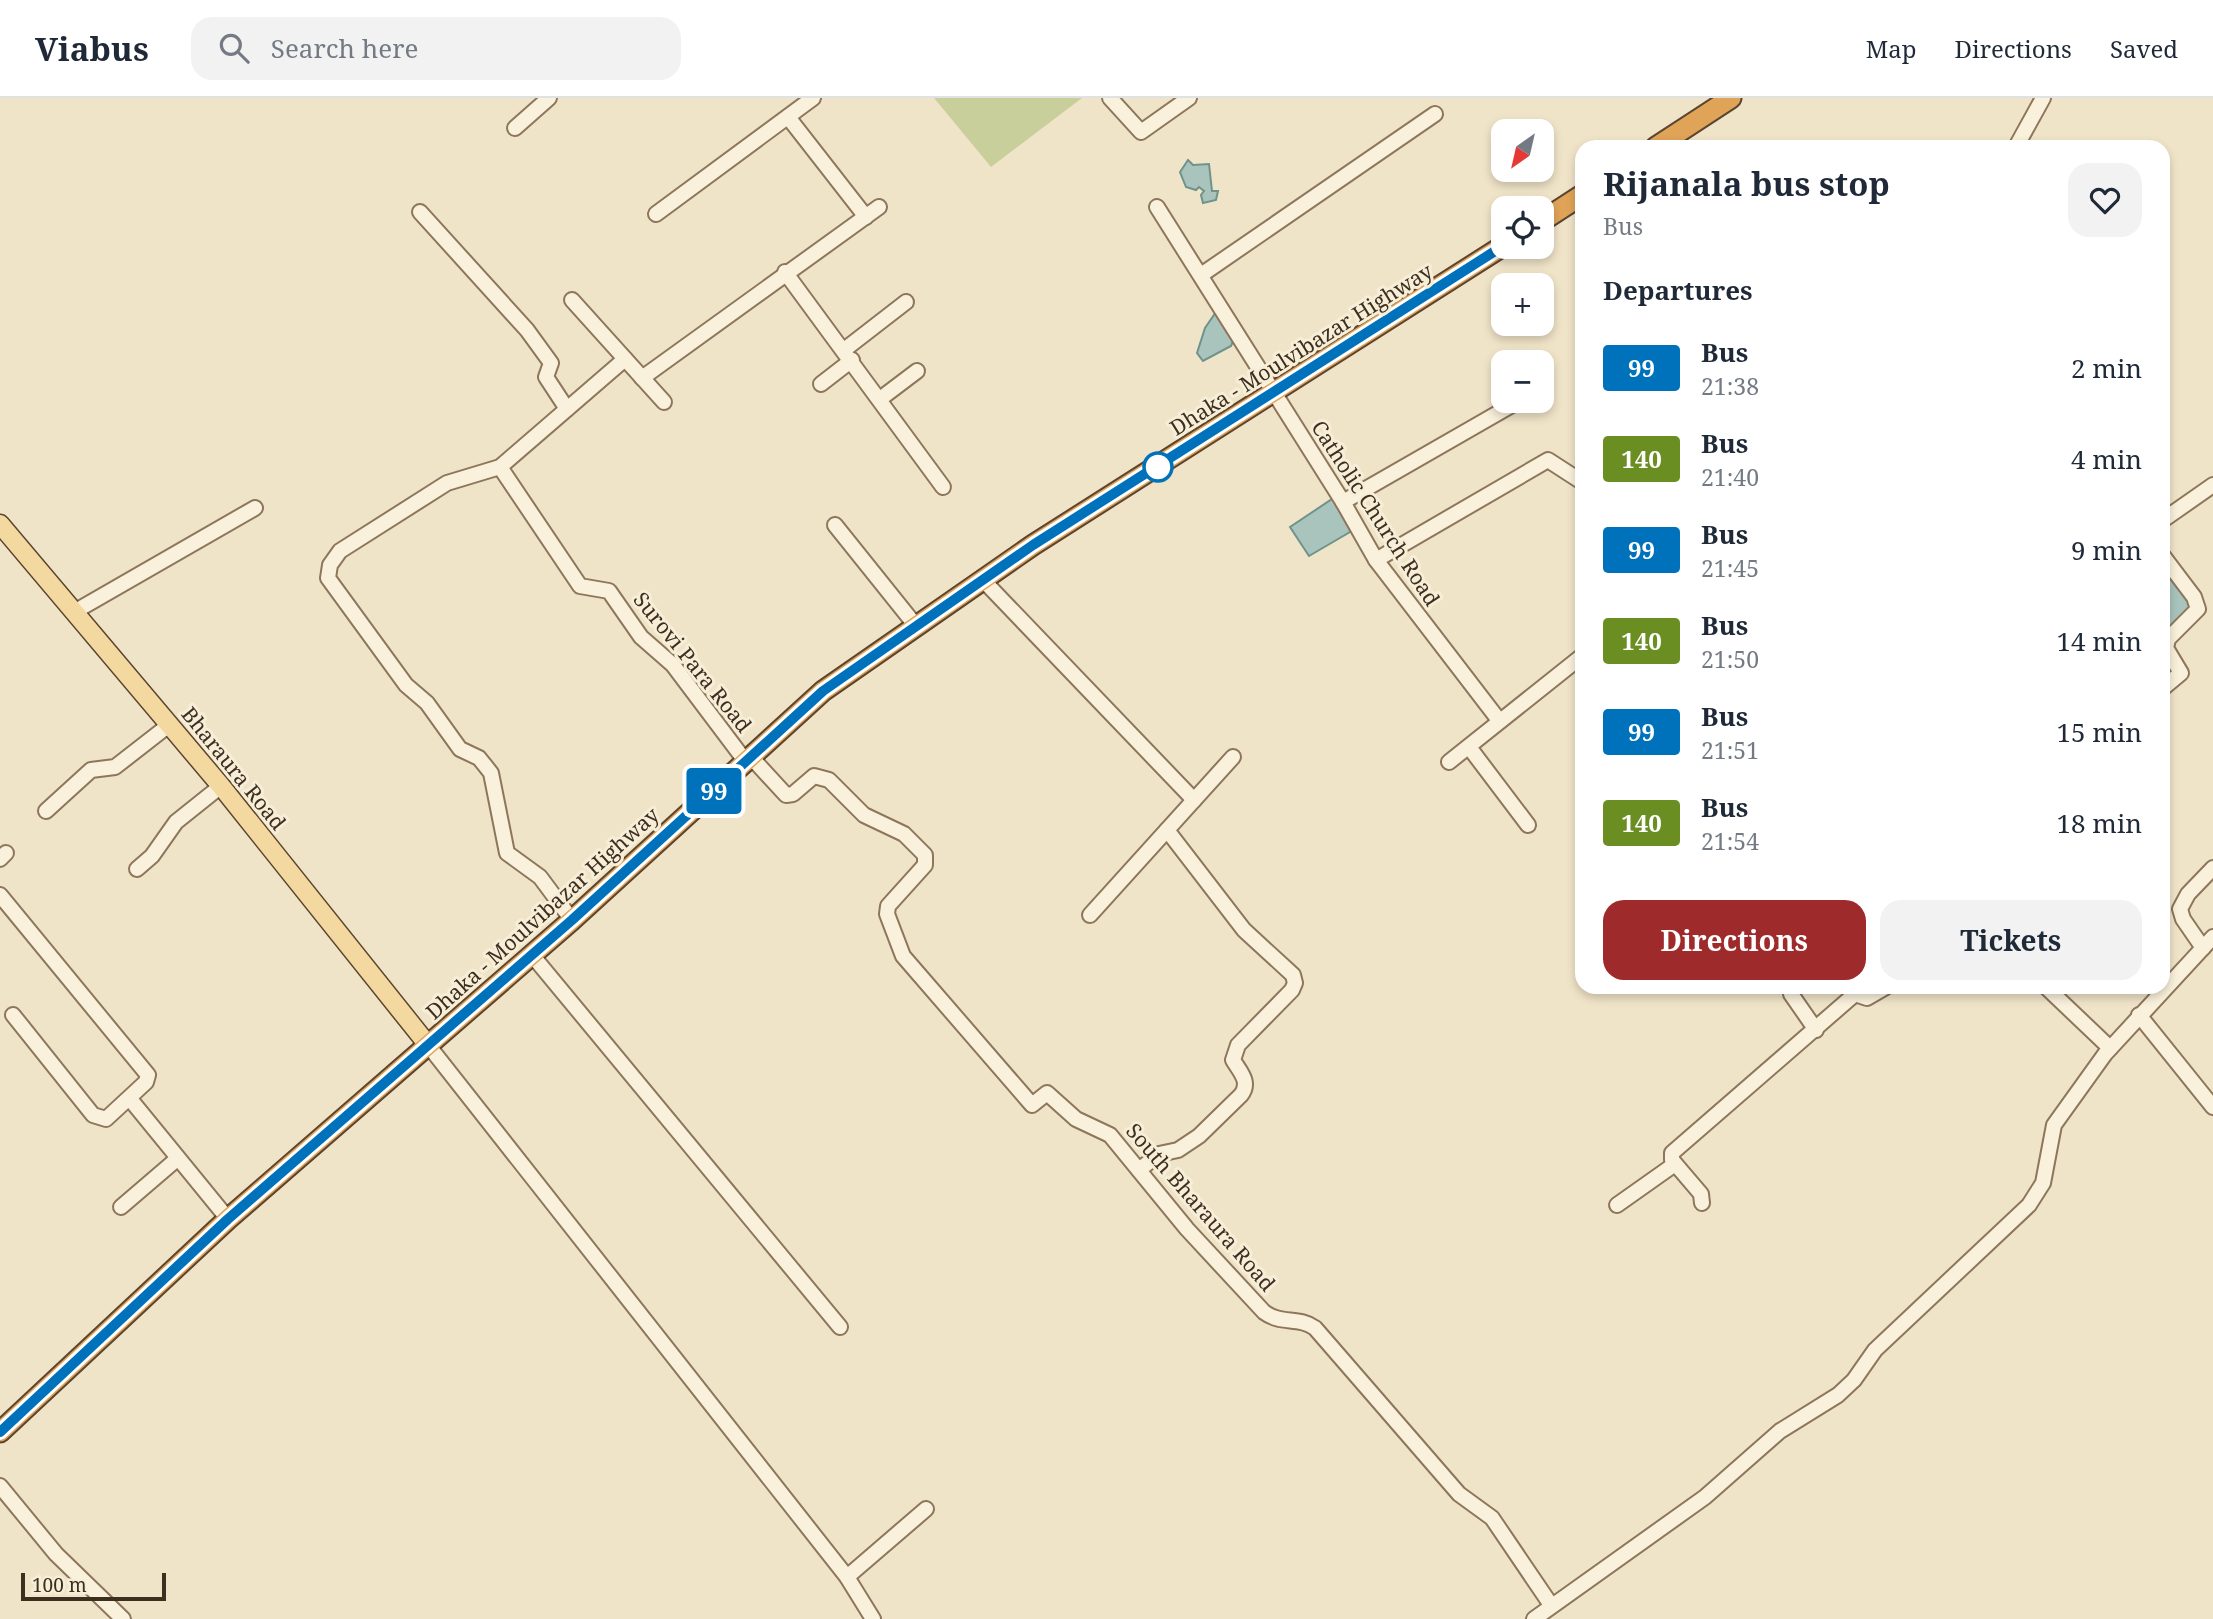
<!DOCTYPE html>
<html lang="en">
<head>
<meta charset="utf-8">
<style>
	:root { --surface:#fff; --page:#f2f2f3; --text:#1f2937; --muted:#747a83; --line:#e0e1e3; --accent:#9e2a2b }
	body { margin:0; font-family:"Noto Serif",serif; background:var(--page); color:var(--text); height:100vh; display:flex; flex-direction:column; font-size:26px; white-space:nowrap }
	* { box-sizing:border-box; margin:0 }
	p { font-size:23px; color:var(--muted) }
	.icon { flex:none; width:38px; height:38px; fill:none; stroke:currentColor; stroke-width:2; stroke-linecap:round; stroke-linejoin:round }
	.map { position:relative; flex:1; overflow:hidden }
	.drawer { position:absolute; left:1575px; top:42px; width:595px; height:854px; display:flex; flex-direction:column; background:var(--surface); border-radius:21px; box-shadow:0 4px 10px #0003 }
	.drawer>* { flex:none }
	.badge { padding:0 14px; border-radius:5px; font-size:24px; line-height:46px }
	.needle { width:46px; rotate:214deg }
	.buttons { position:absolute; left:1491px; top:21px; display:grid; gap:14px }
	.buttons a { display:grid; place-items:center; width:63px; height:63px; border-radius:14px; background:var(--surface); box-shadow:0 4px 10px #0003; font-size:35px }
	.scale { position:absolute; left:21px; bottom:18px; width:145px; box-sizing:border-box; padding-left:7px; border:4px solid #3d2e20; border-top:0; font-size:19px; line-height:24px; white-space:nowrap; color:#3d2e20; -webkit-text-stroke:5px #f7eed8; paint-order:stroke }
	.map>.badge { position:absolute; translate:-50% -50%; box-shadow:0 0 0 4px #fff }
	h2 { padding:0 28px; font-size:26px; line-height:63px }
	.round { display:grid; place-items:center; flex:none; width:74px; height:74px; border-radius:21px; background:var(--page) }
	.head { display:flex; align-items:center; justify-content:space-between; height:119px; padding:0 28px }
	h1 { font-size:33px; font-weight:700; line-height:52px }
	.primary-button { display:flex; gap:14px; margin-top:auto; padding:14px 28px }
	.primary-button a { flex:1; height:80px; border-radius:21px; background:var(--accent); color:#fff; font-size:28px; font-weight:700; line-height:80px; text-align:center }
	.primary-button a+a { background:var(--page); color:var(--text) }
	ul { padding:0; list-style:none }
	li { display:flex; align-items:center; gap:21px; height:91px; padding:0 28px }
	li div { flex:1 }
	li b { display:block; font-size:26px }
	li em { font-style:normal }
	li .badge { min-width:77px; font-weight:700; text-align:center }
	header { display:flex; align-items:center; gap:42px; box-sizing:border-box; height:98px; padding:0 35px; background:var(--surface); border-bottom:2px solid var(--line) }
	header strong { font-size:33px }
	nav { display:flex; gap:38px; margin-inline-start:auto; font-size:24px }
	.search { width:490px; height:63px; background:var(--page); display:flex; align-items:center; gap:18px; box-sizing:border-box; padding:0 24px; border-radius:21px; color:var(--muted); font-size:26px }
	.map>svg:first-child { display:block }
</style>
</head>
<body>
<header>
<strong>Viabus</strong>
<div class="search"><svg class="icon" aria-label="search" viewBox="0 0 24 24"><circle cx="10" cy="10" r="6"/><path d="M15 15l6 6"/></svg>Search here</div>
<nav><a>Map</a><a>Directions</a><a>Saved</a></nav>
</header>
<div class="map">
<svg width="2213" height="1521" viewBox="0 0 2213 1521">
	<rect width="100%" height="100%" fill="#f0e4c8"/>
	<!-- green -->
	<polygon fill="#c9cf9b" points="934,0 1082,0 991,69"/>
	<!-- water -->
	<g fill="#a9c4bc" stroke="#6f938a" stroke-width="2">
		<polygon points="1188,62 1193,67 1209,66 1212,93 1218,93 1216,102 1203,105 1201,97 1204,93 1199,89 1196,92 1186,89 1180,74"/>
		<polygon points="1218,211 1235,239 1231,248 1203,263 1197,255 1205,230"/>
		<polygon points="1335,399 1349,422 1350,434 1309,458 1290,429"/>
		<polygon points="2164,471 2191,501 2194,512 2177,528 2163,530"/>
	</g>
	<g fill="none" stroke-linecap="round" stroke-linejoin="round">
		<defs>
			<g id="minor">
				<polyline points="1110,0 1141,34 1189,0"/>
				<polyline points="788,19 866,119"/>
				<polyline points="515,30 549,0"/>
				<polyline points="2016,49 2043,0"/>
				<polyline points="1157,109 1343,404 1376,462 1498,621"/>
				<polyline points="420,114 527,232 551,265 546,279 567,311"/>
				<polyline points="656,116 813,0"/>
				<polyline points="785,174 943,389"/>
				<polyline points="1201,177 1435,16"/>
				<polyline points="572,202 664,304"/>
				<polyline points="844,252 906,204"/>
				<polyline points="642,280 879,109"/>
				<polyline points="821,286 852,262"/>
				<polyline points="880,301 917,273"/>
				<polyline points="500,369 580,488 609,493 641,539 673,567 746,664"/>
				<polyline points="1343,404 1519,303"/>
				<polyline points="2163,422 2213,387"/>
				<polyline points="835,427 916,528"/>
				<polyline points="2163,458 2194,499 2198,511 2168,541 2166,550 2181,575 2163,590"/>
				<polyline points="1376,462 1548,362 1582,384"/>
				<polyline points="983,482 1194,702"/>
				<polyline points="74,514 255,410"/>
				<polyline points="1469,649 1528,727"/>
				<path d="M751,659L786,697L793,696L814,678L829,682L864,717L904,736L925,757V767L888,808L887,816L903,858L1032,1007L1047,995L1076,1021L1110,1037L1187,1131L1264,1214C1281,1227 1298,1218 1315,1230L1459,1396L1492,1420L1551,1507"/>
				<polyline points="1449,664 1582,558"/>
				<polyline points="46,713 91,672 115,669 169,627"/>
				<polyline points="0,761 6,755"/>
				<polyline points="137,771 152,758 176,724 221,688"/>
				<polyline points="0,797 148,977 146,984 106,1021 93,1017 13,917"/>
				<polyline points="1090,817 1233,659"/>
				<polyline points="572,822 540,779 507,755 491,675 479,660 460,651 427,605 406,587 328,480 330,467 340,453 447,385 500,369 625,261"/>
				<polyline points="2203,850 2183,821 2180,811 2188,796 2213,770"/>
				<polyline points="532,857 840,1229"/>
				<polyline points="1848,889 1855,896 1867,900 1886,889"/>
				<polyline points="2046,889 2110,950"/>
				<polyline points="1791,896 1816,932"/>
				<polyline points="2139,917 2213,1009"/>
				<polyline points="428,947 847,1479 873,1521"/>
				<polyline points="130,1001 228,1121"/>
				<path d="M1139,1072L1159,1056L1178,1052L1199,1038L1241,997C1251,984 1240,974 1233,962L1238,947L1292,892L1295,885L1293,877L1244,832L1167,732"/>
				<polyline points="1702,1105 1701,1096 1672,1062 1672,1055 1855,896"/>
				<polyline points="1617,1107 1675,1066"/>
				<polyline points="121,1109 177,1061"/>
				<polyline points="0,1388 56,1456 123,1521"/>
				<polyline points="847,1479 926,1411"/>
				<polyline points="1534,1521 1705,1399 1780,1333 1838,1297 1854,1282 1875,1252 2029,1107 2043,1085 2054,1027 2105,956 2213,839"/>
			</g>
			<polyline id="major" points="0,426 221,688 428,947"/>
			<g id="highway">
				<polyline points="1656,49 1731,0"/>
				<polyline points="1542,123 1582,97"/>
				<polyline points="0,1334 228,1121 572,822 823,593 1033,447 1503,148"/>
			</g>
		</defs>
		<!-- minor casing -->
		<use href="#minor" stroke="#8d765c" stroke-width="18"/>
		<!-- major casing -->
		<use href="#major" stroke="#5b4430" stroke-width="21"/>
		<!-- highway casing -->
		<use href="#highway" stroke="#5b4430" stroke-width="23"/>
		<!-- minor -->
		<use href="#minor" stroke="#faf1dc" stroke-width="14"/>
		<!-- major -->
		<use href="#major" stroke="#f3d9a0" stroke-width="18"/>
		<!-- highway -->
		<use href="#highway" stroke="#e0a458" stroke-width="19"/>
	</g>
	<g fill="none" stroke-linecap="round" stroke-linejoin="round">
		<defs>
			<polyline id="line" points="0,1334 228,1121 572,822 823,593 1033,447 1503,148"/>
		</defs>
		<!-- line casing -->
		<use href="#line" stroke="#fff" stroke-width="16"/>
		<!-- line -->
		<use href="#line" stroke="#0072bc" stroke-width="10"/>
	</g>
	<!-- markers -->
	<circle fill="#fff" stroke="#0072bc" stroke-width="3.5" cx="1158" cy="369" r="14"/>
	<g text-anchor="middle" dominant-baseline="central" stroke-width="6" stroke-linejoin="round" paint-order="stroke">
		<!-- street labels -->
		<g font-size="21" fill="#3d2e20" stroke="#f7eed8">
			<text transform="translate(1301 251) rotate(-32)">Dhaka - Moulvibazar Highway</text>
			<text transform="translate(1376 415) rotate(57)">Catholic Church Road</text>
			<text transform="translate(693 564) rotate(51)">Surovi Para Road</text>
			<text transform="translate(234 670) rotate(51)">Bharaura Road</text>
			<text transform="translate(542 815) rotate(-42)">Dhaka - Moulvibazar Highway</text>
			<text transform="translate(1201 1109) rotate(49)">South Bharaura Road</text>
		</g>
	</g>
</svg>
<div class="buttons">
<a><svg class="needle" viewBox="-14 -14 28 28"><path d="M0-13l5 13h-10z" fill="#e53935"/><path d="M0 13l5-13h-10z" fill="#747a83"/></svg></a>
<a><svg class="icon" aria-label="locate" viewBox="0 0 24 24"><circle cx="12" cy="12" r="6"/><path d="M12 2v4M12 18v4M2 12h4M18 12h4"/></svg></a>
<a>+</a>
<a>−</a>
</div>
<div class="scale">100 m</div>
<b class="badge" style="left:714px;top:693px;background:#0072bc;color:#fff">99</b>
<section class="drawer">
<div class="head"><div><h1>Rijanala bus stop</h1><p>Bus</p></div><a class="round"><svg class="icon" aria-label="heart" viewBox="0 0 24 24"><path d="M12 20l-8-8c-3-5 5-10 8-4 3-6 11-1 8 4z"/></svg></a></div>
<h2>Departures</h2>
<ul>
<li><span class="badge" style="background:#0072bc;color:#fff">99</span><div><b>Bus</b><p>21:38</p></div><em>2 min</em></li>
<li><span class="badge" style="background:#6b8e23;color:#fff">140</span><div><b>Bus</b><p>21:40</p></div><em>4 min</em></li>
<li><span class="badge" style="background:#0072bc;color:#fff">99</span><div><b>Bus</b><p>21:45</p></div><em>9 min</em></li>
<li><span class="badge" style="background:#6b8e23;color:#fff">140</span><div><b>Bus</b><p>21:50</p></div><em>14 min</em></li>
<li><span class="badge" style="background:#0072bc;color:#fff">99</span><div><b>Bus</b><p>21:51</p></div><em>15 min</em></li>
<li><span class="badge" style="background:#6b8e23;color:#fff">140</span><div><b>Bus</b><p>21:54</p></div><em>18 min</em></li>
</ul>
<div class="primary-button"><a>Directions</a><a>Tickets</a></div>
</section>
</div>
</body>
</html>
